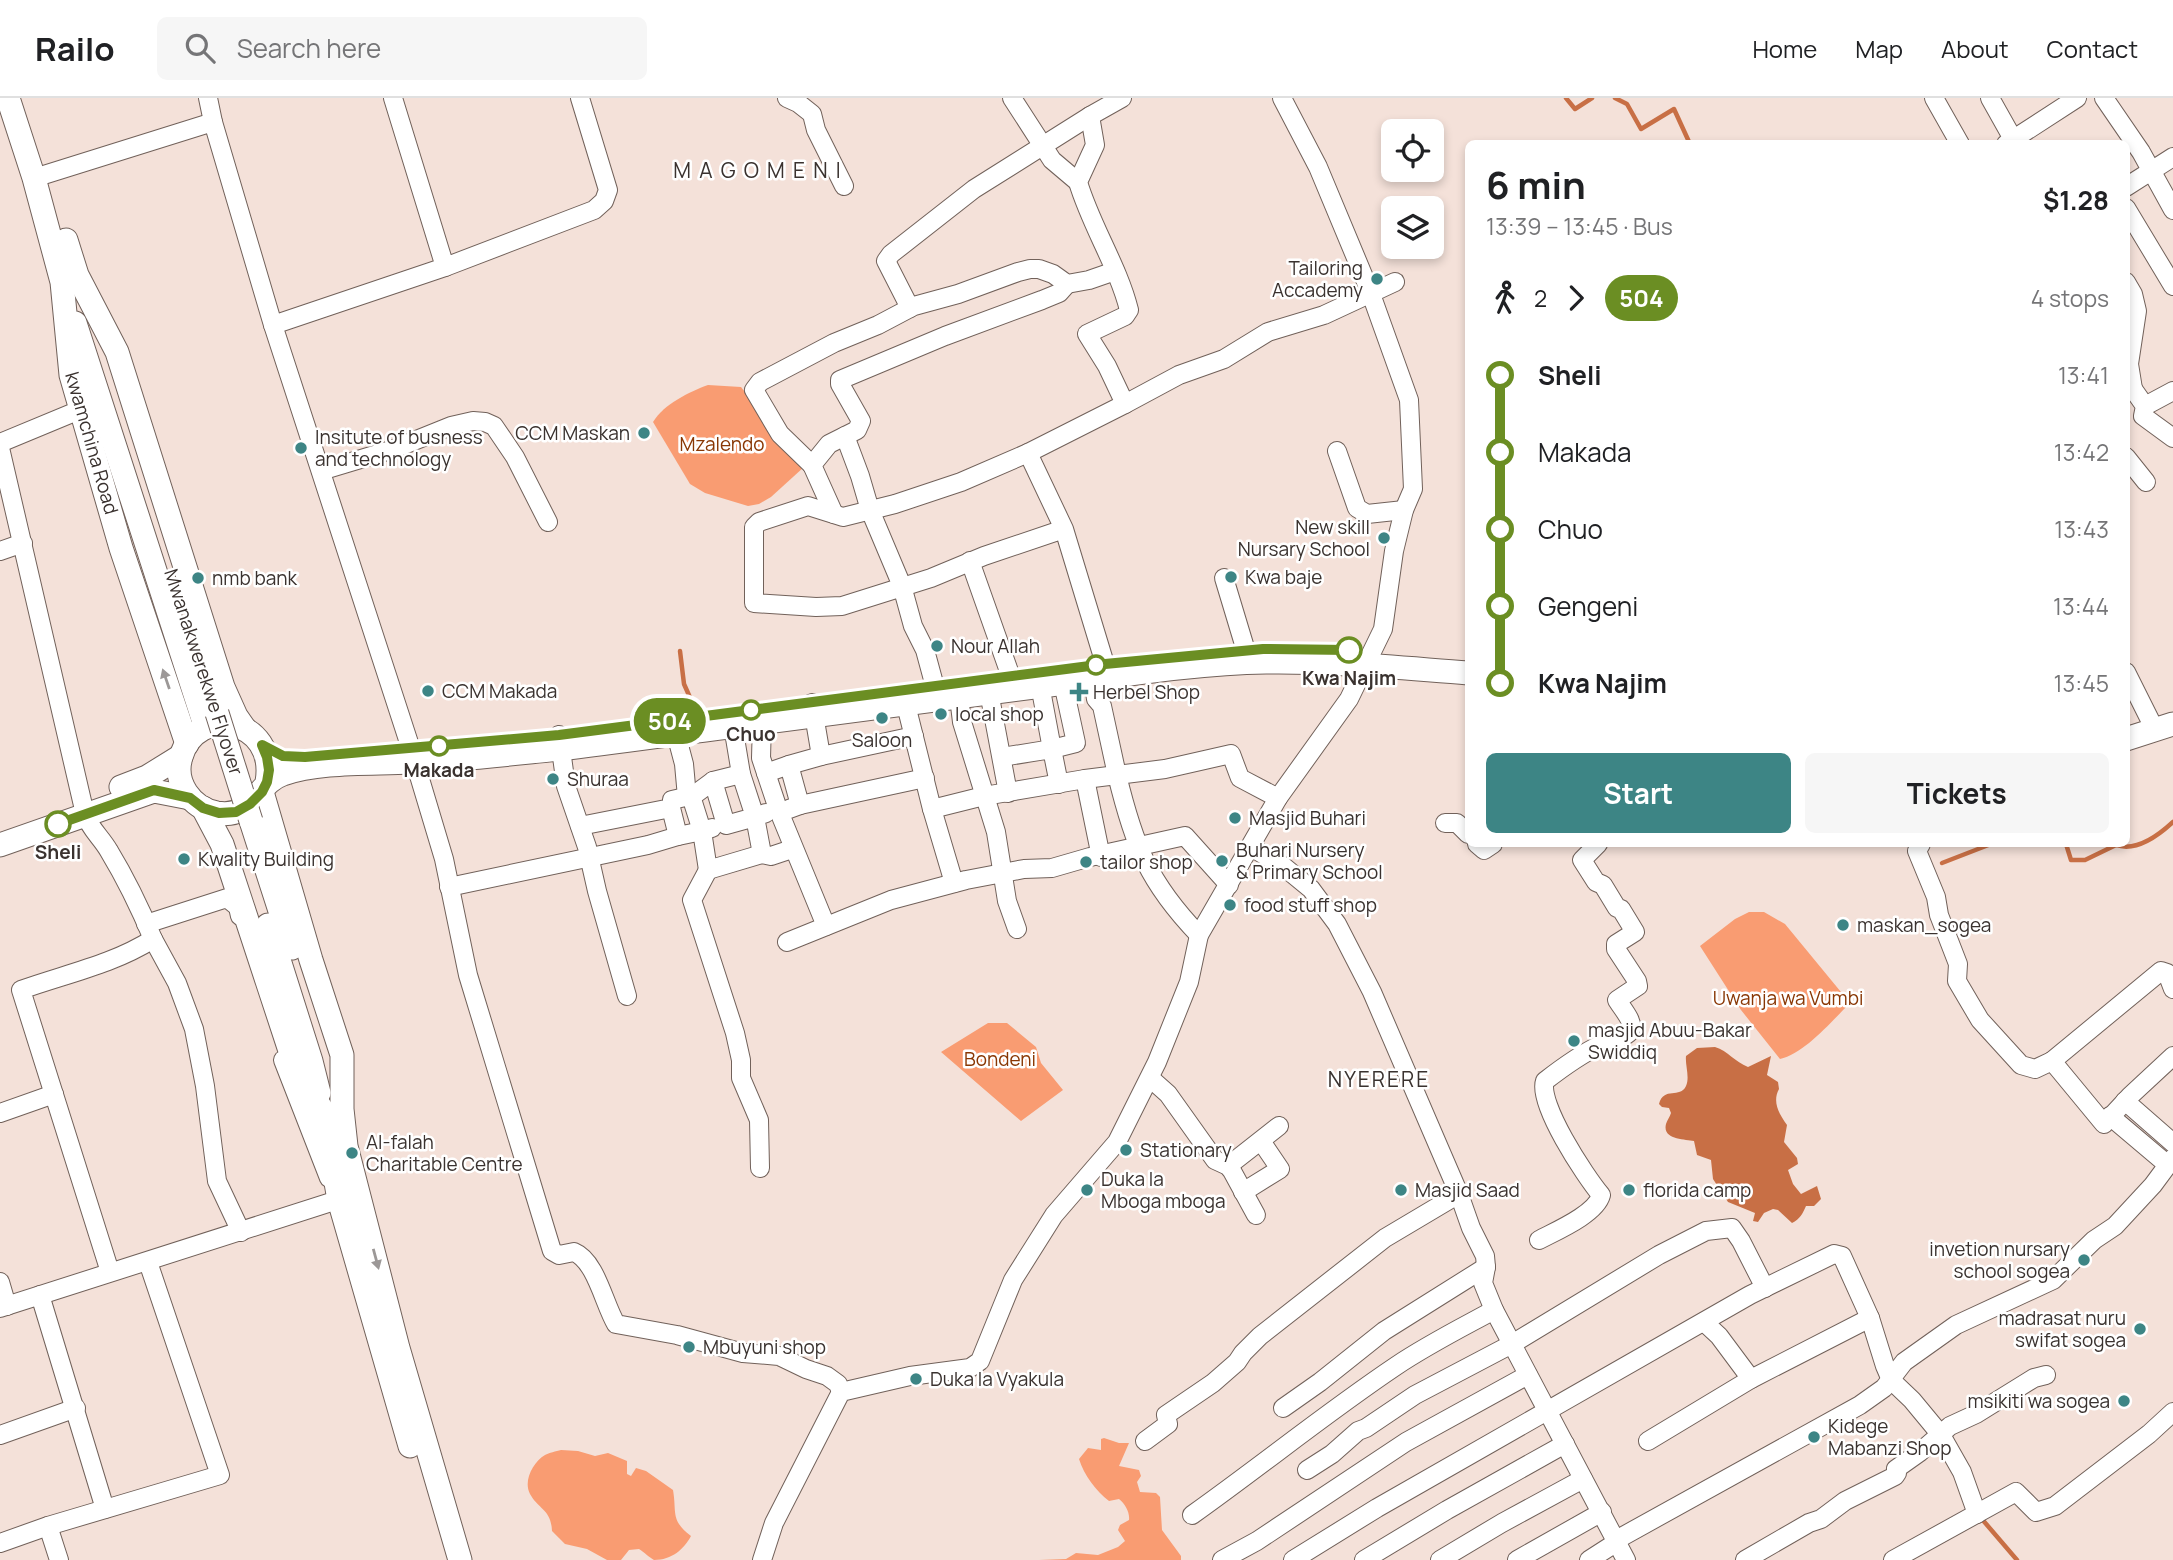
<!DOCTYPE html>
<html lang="en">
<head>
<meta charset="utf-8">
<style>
	:root { --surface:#fff; --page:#f6f6f6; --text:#202124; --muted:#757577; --line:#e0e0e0; --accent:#3d8585 }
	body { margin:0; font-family:Manrope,sans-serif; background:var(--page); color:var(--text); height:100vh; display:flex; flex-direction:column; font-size:26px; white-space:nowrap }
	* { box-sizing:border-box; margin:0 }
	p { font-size:23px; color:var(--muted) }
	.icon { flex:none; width:38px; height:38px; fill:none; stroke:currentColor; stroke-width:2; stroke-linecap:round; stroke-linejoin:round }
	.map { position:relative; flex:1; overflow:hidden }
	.details { position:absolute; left:1465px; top:42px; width:665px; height:707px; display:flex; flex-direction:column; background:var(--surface); border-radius:10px; box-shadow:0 4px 10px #0003 }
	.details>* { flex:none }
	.badge { padding:0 14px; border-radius:23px; font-size:24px; line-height:46px }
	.controls { position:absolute; left:1381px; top:21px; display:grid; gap:14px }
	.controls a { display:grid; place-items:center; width:63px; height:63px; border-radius:10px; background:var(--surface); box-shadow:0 4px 10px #0003; font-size:35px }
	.map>.badge { position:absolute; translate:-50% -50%; box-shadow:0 0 0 4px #fff }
	.legs { display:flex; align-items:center; gap:10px; height:77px; padding:0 21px; font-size:23px }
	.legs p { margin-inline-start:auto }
	.overview { display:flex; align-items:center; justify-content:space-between; height:119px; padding:0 21px }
	h1 { font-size:38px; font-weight:700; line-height:52px }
	.cta { display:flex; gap:14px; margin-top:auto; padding:14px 21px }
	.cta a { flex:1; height:80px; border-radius:10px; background:var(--accent); color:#fff; font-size:28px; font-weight:700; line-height:80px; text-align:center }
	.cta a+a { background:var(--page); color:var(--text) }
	ul { padding:0 21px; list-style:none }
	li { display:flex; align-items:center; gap:24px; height:77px; font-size:26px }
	li i { display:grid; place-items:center; width:10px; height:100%; margin:0 9px; background:currentColor }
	li i::after { content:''; width:18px; height:18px; margin:-9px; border:5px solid; border-radius:50%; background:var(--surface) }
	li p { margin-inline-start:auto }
	li:first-child i { background:linear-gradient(#0000 50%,currentColor 0) }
	li:last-child i { background:linear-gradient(currentColor 50%,#0000 0) }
	header { display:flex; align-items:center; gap:42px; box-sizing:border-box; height:98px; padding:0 35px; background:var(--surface); border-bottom:2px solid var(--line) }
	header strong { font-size:33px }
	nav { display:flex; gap:38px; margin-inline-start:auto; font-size:24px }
	.search { width:490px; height:63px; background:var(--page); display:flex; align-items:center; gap:18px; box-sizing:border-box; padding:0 24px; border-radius:10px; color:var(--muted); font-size:26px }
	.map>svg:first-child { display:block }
</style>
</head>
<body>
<header>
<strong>Railo</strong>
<div class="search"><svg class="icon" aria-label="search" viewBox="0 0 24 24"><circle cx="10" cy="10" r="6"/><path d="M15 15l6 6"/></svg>Search here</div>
<nav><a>Home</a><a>Map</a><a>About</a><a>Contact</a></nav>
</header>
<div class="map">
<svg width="2173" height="1462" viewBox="0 0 2173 1462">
	<rect width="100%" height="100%" fill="#f4e1d9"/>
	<!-- green -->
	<g fill="#f99c72">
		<path d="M708,287L741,289L804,369L771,399L759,406L748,408L705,395L690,386L653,324C664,306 689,294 708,287Z"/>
		<path d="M1749,814H1764L1785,826L1850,905C1832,923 1804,956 1780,961L1741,912L1700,848L1735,821Z"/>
		<polygon points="988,925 1007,925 1036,949 1041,965 1063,992 1021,1023 941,954"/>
		<path d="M1104,1340L1119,1345H1129L1119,1368L1139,1372L1141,1378L1137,1384L1140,1394L1156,1395L1160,1399L1162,1432L1181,1458V1462H1039L1066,1461L1076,1455L1098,1457L1118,1449L1125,1443L1118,1432L1120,1427L1129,1422C1130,1414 1125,1406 1119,1401L1109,1403C1096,1393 1084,1377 1079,1361L1088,1350L1101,1352V1341Z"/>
		<path d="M561,1352L578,1353L595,1358L608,1355L627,1363V1376L631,1378L636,1370L646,1373L673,1392C677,1415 670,1422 691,1438C684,1451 672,1462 654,1462C650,1460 644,1454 639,1451L629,1452L621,1462H607L587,1451L565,1446L552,1433C551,1411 539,1412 530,1396C523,1383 533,1364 545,1357C549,1355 556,1353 561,1352Z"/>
	</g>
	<!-- water -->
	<path fill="#c86f45" d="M1715,949C1728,953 1735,964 1748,969L1771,958L1767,977L1778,984L1779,991C1772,1004 1779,1016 1787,1027L1784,1044L1797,1060L1798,1066L1788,1072L1793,1086L1801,1096L1817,1088L1821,1101L1814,1108H1806C1803,1115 1800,1121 1792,1125L1778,1112L1773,1111L1764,1115L1758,1124L1753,1123L1755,1115L1728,1104L1713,1081L1711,1062L1697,1057L1694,1043C1685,1041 1662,1042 1666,1026C1667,1022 1670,1019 1671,1015L1669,1010L1662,1009L1659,1006C1664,988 1680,1001 1686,988C1690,979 1685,967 1686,958L1697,950Z"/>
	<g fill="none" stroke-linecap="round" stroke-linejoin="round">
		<!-- stream -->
		<g stroke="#c86f45" stroke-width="4.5">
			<polyline points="1566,0 1575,11 1592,0"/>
			<polyline points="1615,0 1627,6 1641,31 1674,11 1690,46"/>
			<polyline points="680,553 684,586 692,604"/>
			<path d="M2066,746L2071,762H2085L2116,747C2136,754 2159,737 2173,724"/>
			<polyline points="1942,765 1991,746"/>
			<polyline points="1981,1420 2017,1462"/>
		</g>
		<defs>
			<g id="minor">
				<polyline points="393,0 445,169 594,112 604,103 608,92 580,0"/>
				<polyline points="787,0 798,5 812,16 816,32 844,88"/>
				<polyline points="1012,0 1052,62 1078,84"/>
				<polyline points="1934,0 1960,46"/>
				<polyline points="1990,0 2013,41"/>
				<polyline points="2104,0 2141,54 2173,112"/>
				<path d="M213,24L273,227L411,651L444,761L468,877L552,1153L559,1157L574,1154C596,1163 604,1206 616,1226L677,1237L743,1255L779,1258L806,1271L827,1278L838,1286L841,1294"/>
				<polyline points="2006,46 2077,0"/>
				<polyline points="34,80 213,24 208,0"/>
				<polyline points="2126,89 2173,59"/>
				<polyline points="2126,110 2173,188"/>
				<polyline points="2126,184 2133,196 2137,213 2129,266 2133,291"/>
				<polyline points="910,210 886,163 891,156 974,91 1090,18"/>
				<polyline points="273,227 445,169"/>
				<polyline points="2126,288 2133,291 2145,308 2143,318 2173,340"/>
				<polyline points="1125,306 1179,277 1224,261 1268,234 1324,217 1395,184"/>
				<polyline points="2145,308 2173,293"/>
				<polyline points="845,338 860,378 870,412 902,488 913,528 925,552 935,589"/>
				<polyline points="0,345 82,311"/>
				<path d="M0,350L85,716C90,731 101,739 109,753C126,781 140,810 153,841"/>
				<polyline points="1337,353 1357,410 1367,416 1404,412"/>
				<path d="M1028,355L1125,306L1107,268L1087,236L1125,218L1129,212C1118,168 1091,128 1078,84L1095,47L1090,18L1122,0"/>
				<polyline points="2126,359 2146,384"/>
				<polyline points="812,367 780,336 754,292 760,284 834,245 878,227 914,208 958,196 1018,174 1030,171 1039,171 1053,176 1067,186 1089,182 1115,173"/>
				<polyline points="321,373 394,351 451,328 473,323 485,324 494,328 515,359 548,424"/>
				<polyline points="834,416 812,367 829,346 857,332 861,323 840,286 840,282 945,238 1042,202 1059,195 1067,186"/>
				<polyline points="1064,431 1028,355 961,384 895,406 843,419 808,408 759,424 754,429 754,505 816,509 842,508 931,480 984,458 1064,431 1105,566"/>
				<polyline points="0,453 23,445"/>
				<polyline points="970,463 1011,579"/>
				<polyline points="1224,480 1246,553"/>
				<polyline points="2126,574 2155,632"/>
				<polyline points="1093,580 1096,601 1102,608 1117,677 1165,671 1231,656 1240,680 1278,700"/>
				<polyline points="1040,587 1052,651 1076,645 1063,585"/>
				<polyline points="989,594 1008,695"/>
				<polyline points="959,599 962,624 996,734 1007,803 1017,831"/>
				<polyline points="909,605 908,615 932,711 984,698 1085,681 1101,759"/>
				<polyline points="762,624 761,660 778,711 826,828"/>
				<polyline points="676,636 684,666 687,699"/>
				<polyline points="559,637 566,688 587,749 597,793 627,898"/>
				<polyline points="821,658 914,638"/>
				<polyline points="1002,659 1052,651 1059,686"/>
				<polyline points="789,667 821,658 812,605"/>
				<polyline points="766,675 789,667 800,707 789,711"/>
				<path d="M1085,681L1117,677C1134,747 1148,784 1199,837"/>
				<polyline points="713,683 726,727 755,719 741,676 733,628"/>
				<polyline points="691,698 702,733 712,730"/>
				<polyline points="800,707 925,680"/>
				<polyline points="671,710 678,738 702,733 708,772 762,756"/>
				<polyline points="932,711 954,785"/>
				<polyline points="766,715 755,719 762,756 771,758 792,751"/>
				<polyline points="1445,725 1457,725 1468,736"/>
				<polyline points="580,728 671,710 672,702 694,697 713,683 741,676"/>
				<polyline points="1477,746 1484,752 1493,746"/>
				<polyline points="1921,746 1917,753 1936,799 1939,817 1958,866 1957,883 1980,922 2021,967 2035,971 2052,963 2104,1026 2130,998 2173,958"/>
				<polyline points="1251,749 1283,768 1311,791 1337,826 1372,894 1459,1096 1471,1130 1485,1158 1486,1169 1483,1185 1494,1212 1626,1462"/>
				<polyline points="708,772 692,802 735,935 741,962 741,980 759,1022 760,1070"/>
				<polyline points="449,789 648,747 678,738"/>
				<polyline points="146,826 227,800 238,809 240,818"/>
				<polyline points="787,844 891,802 966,782 1024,771 1052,770 1090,759 1185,738 1229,787"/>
				<polyline points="283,962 329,1080"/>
				<polyline points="2052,963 2161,873 2167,875 2173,891"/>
				<polyline points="1150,980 1168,996 1215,1062 1228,1068 1232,1073 1256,1117"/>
				<polyline points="2125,1003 2173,1045"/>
				<polyline points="0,1015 54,996"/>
				<polyline points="2110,1018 2168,1067"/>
				<polyline points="1228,1068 1279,1028"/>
				<polyline points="1243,1094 1280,1071 1261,1043"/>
				<path d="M1539,1142C1556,1133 1596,1116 1601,1097C1585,1078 1537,1005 1545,983C1563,969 1581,956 1602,946C1609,943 1627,940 1631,932C1634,923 1621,909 1617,902L1638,888L1637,883L1616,851V846L1635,834L1621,811L1617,810L1603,787L1596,784L1582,762L1598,746"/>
				<path d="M110,1174L21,892C65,876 112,867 153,841L177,885L194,931L205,988L217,1083L241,1134"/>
				<polyline points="0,1184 7,1208"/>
				<polyline points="40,1197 105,1411"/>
				<polyline points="0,1210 350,1098"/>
				<polyline points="1870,1220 1885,1268 1891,1282 1912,1302 1941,1337 1962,1374 1977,1416"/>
				<polyline points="1704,1224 1719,1238 1751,1281"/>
				<polyline points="1283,1310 1320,1284 1384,1233 1486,1169"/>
				<polyline points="0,1337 76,1310"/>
				<polyline points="1145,1343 1168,1326 1166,1317 1213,1285 1237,1264 1243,1255 1260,1238 1385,1140 1459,1096"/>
				<polyline points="1307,1372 1332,1356 1358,1333 1366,1330 1415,1297 1512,1246 1659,1157 1706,1133 1732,1130 1741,1143 1765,1190"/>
				<path d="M1192,1417C1261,1368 1326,1315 1396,1268C1427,1247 1461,1230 1494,1212"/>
				<polyline points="48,1428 59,1462"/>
				<polyline points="1616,1442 1860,1307 1884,1290 1904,1264 1956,1227 2053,1182 2094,1142 2115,1128 2153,1087 2173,1060"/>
				<polyline points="0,1445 48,1428 220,1377 148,1164"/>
				<polyline points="762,1462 774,1425 841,1294 910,1278 970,1270 980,1263 1013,1182 1054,1117 1117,1044 1157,964 1189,884 1199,837 1278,700 1349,601 1383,531 1394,453 1404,412 1413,391 1409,302 1371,196 1318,69 1282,0"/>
				<polyline points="1222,1462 1257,1443 1406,1344 1528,1277"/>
				<polyline points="1293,1462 1377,1410 1750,1197 1834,1156 1842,1158 1870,1220 1751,1281 1648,1343"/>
				<polyline points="1364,1462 1447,1412 1565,1346"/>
				<polyline points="1440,1462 1502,1425 1583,1381"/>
				<polyline points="1517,1462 1602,1414"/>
				<polyline points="1589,1462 1617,1444"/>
				<polyline points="1745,1462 1809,1425 1821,1421 1845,1403 1895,1378 1897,1375 1896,1371 1920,1354 1950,1328 1976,1316 2034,1280 2046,1277"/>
				<polyline points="1893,1462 2016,1394 2036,1414 2055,1408 2149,1336 2173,1314"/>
			</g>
			<g id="major">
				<polyline points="8,0 34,80 62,184 71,277 121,450 187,646"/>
				<polyline points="66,142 77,177 117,254 223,589 236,618 245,631"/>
				<polyline points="75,225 203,621"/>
				<polyline points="2126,641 2173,626"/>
				<path d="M267,684C278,620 196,605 181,659C173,684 191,710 217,715C254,721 256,685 283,676C318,663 373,666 410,664C460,662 510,656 559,651C626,643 693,633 760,625C862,611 964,599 1065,585C1131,576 1199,565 1266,564C1334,563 1401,570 1468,575"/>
				<polyline points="121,689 147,679 181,658"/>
				<polyline points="262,694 311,862 342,957 342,1011 346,1048 398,1250 460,1462"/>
				<polyline points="203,710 222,746 295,968 324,1015 339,1102 410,1348"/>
				<polyline points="251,723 292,850"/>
				<polyline points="0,747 154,693 190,700"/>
				<polyline points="268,827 311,963 319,995"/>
			</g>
		</defs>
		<!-- minor casing -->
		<use href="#minor" stroke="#71615a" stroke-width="20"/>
		<!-- major casing -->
		<use href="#major" stroke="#71615a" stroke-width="25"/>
		<!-- minor -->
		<use href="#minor" stroke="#fff" stroke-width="18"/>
		<!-- major -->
		<use href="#major" stroke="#fff" stroke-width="23"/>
		<defs>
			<polyline id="major-bridge" points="217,615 251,723"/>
		</defs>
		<!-- major-bridge casing -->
		<use href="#major-bridge" stroke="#71615a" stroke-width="25" stroke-linecap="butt"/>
		<!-- major-bridge -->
		<use href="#major-bridge" stroke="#fff" stroke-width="23"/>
	</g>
	<!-- one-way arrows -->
	<defs><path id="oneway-solid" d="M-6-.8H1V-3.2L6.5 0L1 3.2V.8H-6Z" transform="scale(1.75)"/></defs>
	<g fill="#9c9897">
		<use href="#oneway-solid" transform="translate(166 581) rotate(-109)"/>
		<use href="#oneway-solid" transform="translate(376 1161) rotate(75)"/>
	</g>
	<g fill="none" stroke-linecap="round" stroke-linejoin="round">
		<defs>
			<polyline id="line-1" points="58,726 154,692 190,700 203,710 219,715 236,714 250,706 262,694 267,684 269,672 267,659 262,647 283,658 305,659 559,637 1105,566 1263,551 1349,552"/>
		</defs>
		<!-- line-1 casing -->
		<use href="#line-1" stroke="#fff" stroke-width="16"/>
		<!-- line-1 -->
		<use href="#line-1" stroke="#6b8e23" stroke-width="10"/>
	</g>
	<!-- markers -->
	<g fill="#3d8585" stroke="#fff" stroke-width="2.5">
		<circle cx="1377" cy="181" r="7"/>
		<circle cx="644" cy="335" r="7"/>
		<circle cx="301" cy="350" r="7"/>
		<circle cx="1384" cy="440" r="7"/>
		<circle cx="1231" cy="479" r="7"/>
		<circle cx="198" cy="480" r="7"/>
		<circle cx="937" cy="548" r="7"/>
		<circle cx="428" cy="593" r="7"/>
		<path d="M1075.5 583.5h7v7h7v7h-7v7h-7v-7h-7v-7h7z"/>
		<circle cx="941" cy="616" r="7"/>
		<circle cx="882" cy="620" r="7"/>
		<circle cx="553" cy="681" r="7"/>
		<circle cx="1235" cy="720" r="7"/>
		<circle cx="184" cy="761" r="7"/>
		<circle cx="1222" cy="763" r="7"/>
		<circle cx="1086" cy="764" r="7"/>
		<circle cx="1230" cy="807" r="7"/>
		<circle cx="1843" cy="827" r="7"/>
		<circle cx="1574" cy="943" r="7"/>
		<circle cx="1126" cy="1052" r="7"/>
		<circle cx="352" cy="1055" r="7"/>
		<circle cx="1087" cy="1092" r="7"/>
		<circle cx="1401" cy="1092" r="7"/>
		<circle cx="1629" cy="1092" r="7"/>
		<circle cx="2084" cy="1162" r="7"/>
		<circle cx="2140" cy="1231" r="7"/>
		<circle cx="689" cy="1249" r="7"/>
		<circle cx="916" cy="1281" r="7"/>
		<circle cx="2124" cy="1303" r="7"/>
		<circle cx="1814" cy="1339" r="7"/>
	</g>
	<g fill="#fff" stroke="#6b8e23" stroke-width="3.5">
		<circle cx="1349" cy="552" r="12"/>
		<circle cx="1096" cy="567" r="9"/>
		<circle cx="751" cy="612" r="9"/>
		<circle cx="439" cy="648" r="9"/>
		<circle cx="58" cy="726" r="12"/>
	</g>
	<g text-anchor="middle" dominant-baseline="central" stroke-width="5" stroke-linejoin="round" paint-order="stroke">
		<!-- poi labels -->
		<g font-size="19" fill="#3a322f" stroke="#fff" text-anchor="start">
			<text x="1363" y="170" text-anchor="end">Tailoring<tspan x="1363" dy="22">Accademy</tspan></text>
			<text x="630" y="335" text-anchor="end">CCM Maskan</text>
			<text x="315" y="339">Insitute of busness<tspan x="315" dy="22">and technology</tspan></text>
			<text x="1370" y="429" text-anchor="end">New skill<tspan x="1370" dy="22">Nursary School</tspan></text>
			<text x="1245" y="479">Kwa baje</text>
			<text x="212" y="480">nmb bank</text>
			<text x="951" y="548">Nour Allah</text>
			<text x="442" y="593">CCM Makada</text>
			<text x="1093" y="594">Herbel Shop</text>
			<text x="955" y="616">local shop</text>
			<text x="882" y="642" text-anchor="middle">Saloon</text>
			<text x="567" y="681">Shuraa</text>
			<text x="1249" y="720">Masjid Buhari</text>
			<text x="1236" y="752">Buhari Nursery<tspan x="1236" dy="22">&amp; Primary School</tspan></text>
			<text x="198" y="761">Kwality Building</text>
			<text x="1100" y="764">tailor shop</text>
			<text x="1244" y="807">food stuff shop</text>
			<text x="1857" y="827">maskan_sogea</text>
			<text x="1588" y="932">masjid Abuu-Bakar<tspan x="1588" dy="22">Swiddiq</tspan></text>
			<text x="366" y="1044">Al-falah<tspan x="366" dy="22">Charitable Centre</tspan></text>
			<text x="1140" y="1052">Stationary</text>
			<text x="1101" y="1081">Duka la<tspan x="1101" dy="22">Mboga mboga</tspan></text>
			<text x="1415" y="1092">Masjid Saad</text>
			<text x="1643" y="1092">florida camp</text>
			<text x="2070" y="1151" text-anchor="end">invetion nursary<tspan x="2070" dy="22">school sogea</tspan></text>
			<text x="2126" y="1220" text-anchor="end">madrasat nuru<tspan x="2126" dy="22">swifat sogea</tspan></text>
			<text x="703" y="1249">Mbuyuni shop</text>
			<text x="930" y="1281">Duka la Vyakula</text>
			<text x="2110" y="1303" text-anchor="end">msikiti wa sogea</text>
			<text x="1828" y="1328">Kidege<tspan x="1828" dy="22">Mabanzi Shop</tspan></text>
		</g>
		<!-- street labels -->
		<g font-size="19" fill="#3a322f" stroke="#fff">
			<text transform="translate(92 345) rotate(74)">kwamchina Road</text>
			<text transform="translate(204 574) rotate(72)">Mwanakwerekwe Flyover</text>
		</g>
		<!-- park labels -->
		<g font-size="19" fill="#893704" stroke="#fff">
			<text x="722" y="346">Mzalendo</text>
			<text x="1788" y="900">Uwanja wa Vumbi</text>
			<text x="1000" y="961">Bondeni</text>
		</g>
		<!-- stop labels -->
		<g font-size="19" font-weight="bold" fill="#3a322f" stroke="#fff">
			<text x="1349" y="580">Kwa Najim</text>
			<text x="751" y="636">Chuo</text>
			<text x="439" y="672">Makada</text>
			<text x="58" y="754">Sheli</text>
		</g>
		<!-- neighbourhood labels -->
		<g font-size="21" letter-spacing="2" fill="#3a322f" stroke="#fff">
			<text x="758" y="72">M A G O M E N I</text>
			<text x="1379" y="981">NYERERE</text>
		</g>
	</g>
</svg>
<div class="controls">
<a><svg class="icon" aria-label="locate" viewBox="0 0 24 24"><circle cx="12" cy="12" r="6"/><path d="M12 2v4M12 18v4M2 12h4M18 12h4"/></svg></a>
<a><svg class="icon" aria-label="layers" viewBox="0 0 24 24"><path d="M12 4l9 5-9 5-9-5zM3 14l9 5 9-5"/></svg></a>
</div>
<b class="badge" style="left:670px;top:623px;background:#6b8e23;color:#fff">504</b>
<section class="details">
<div class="overview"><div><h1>6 min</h1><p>13:39 – 13:45 · Bus</p></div><b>$1.28</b></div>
<div class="legs"><svg class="icon" aria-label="walk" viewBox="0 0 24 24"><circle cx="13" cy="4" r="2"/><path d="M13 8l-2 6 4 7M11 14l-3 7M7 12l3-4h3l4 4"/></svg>2<svg class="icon" aria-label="forward" viewBox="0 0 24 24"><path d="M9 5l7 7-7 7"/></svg><b class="badge" style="background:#6b8e23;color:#fff">504</b><p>4 stops</p></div>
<ul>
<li><i style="color:#6b8e23"></i><b>Sheli</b><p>13:41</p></li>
<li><i style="color:#6b8e23"></i><span>Makada</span><p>13:42</p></li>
<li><i style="color:#6b8e23"></i><span>Chuo</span><p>13:43</p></li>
<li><i style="color:#6b8e23"></i><span>Gengeni</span><p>13:44</p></li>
<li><i style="color:#6b8e23"></i><b>Kwa Najim</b><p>13:45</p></li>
</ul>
<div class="cta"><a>Start</a><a>Tickets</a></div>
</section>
</div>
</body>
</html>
